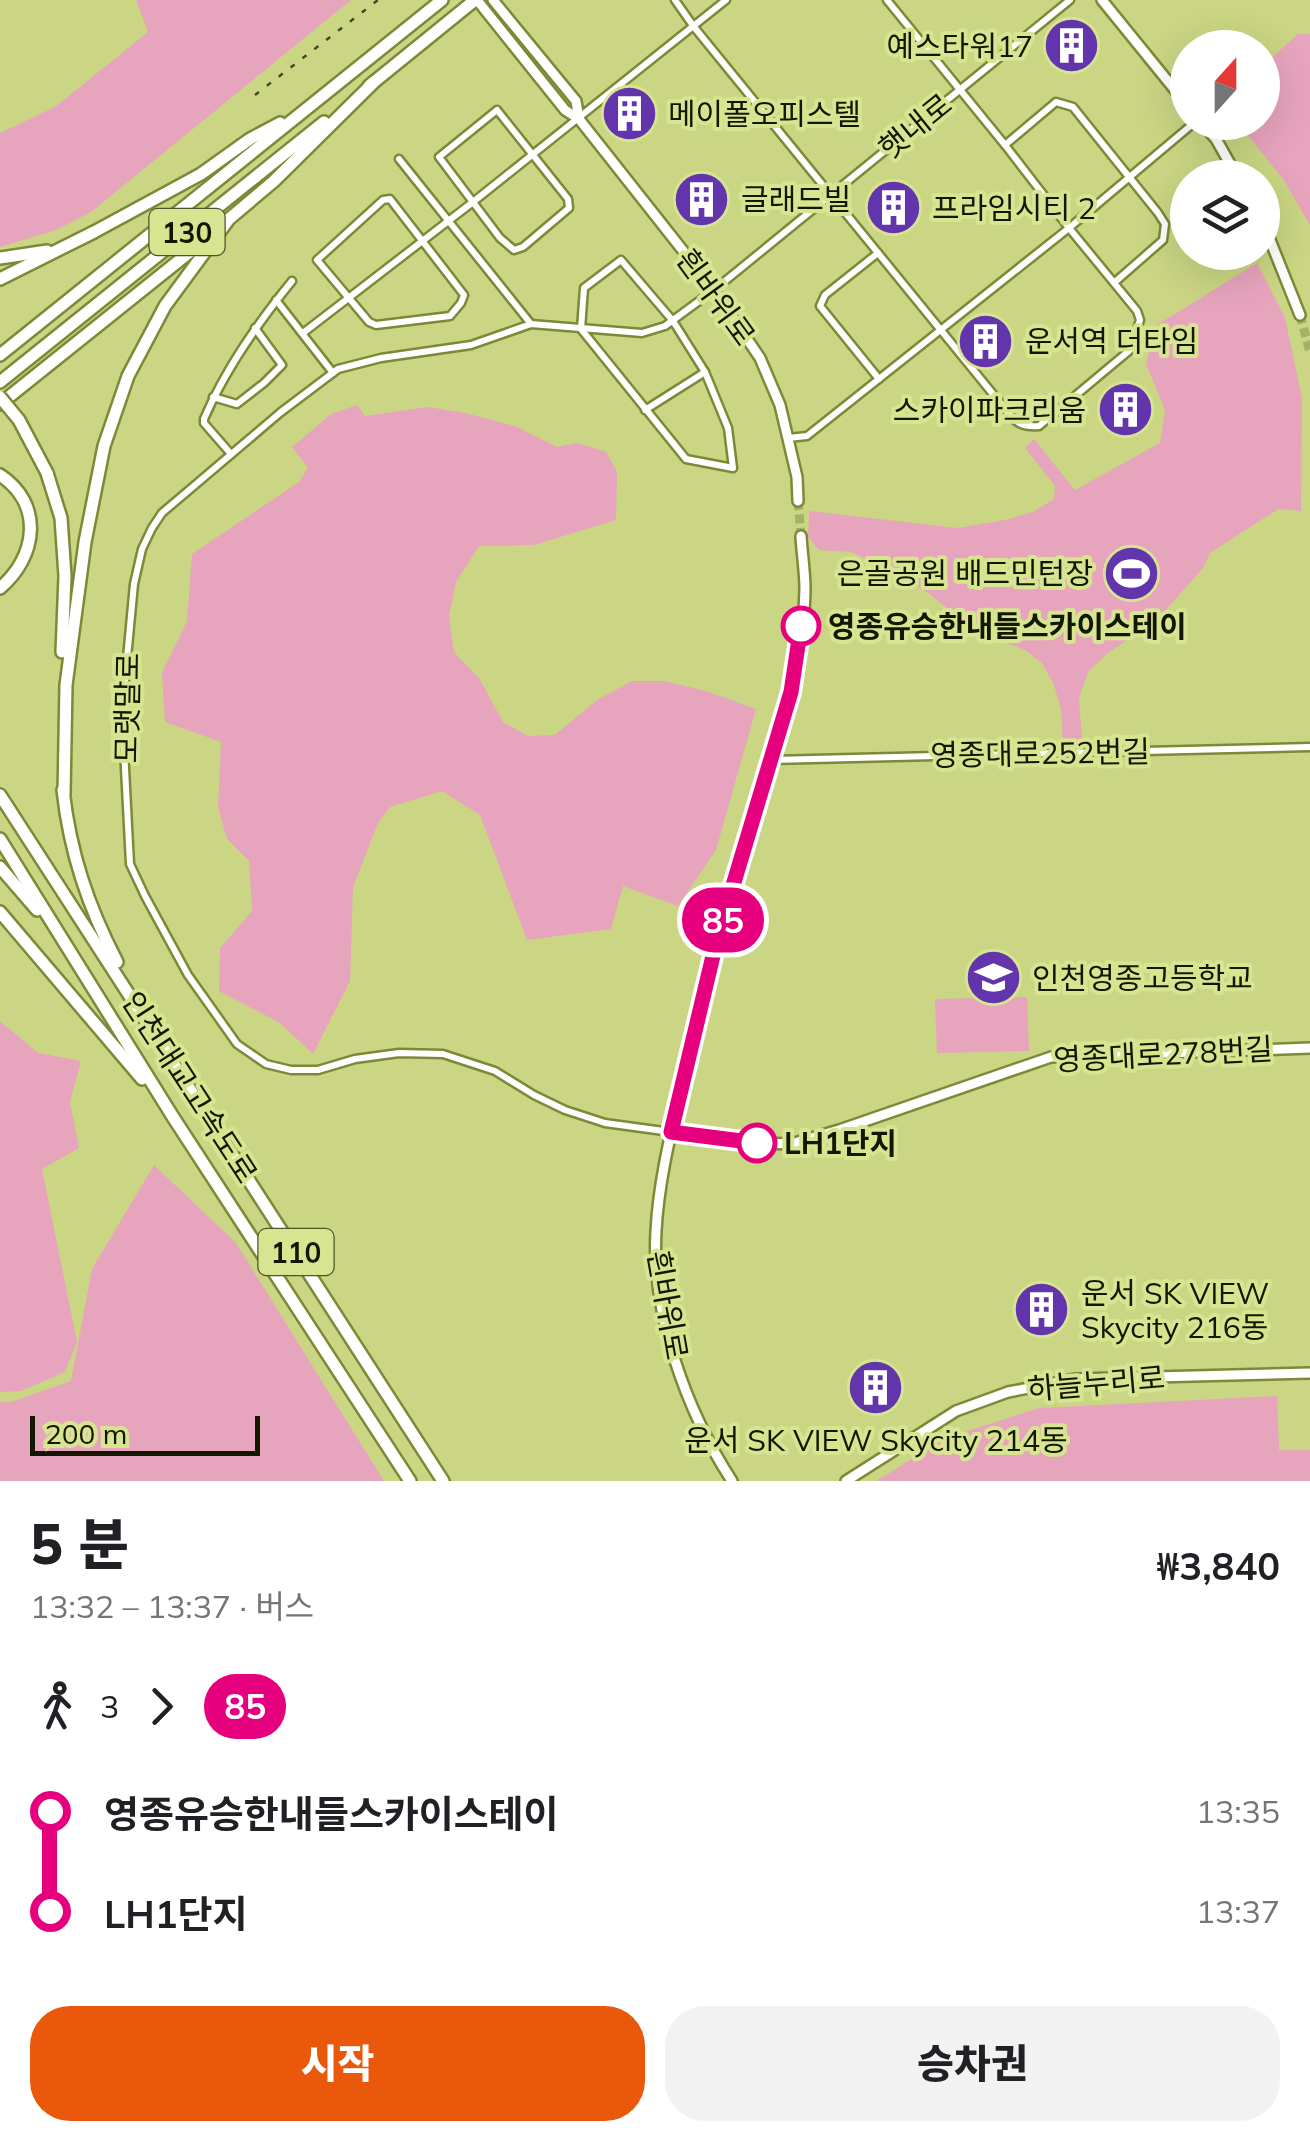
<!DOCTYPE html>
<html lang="ko">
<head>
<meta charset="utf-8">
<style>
	:root { --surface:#fff; --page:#f2f2f2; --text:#202124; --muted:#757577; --accent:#ea580c }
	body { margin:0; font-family:Mulish,"Noto Sans KR",sans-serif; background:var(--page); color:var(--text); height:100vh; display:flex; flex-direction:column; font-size:38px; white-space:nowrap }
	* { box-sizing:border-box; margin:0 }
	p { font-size:32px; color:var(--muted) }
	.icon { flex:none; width:55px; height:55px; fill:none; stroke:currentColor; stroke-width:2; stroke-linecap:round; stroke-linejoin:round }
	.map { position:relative; height:1481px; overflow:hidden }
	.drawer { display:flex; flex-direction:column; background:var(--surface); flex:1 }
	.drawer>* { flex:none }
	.badge { padding:0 20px; border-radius:32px; font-size:35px; line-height:65px }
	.needle { width:65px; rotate:21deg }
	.fabs { position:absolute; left:1170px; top:30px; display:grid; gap:20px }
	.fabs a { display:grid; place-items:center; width:110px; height:110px; border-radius:50%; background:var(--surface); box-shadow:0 10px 40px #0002; font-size:50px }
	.scale { position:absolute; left:30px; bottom:25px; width:230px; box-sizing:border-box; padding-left:10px; border:5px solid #131600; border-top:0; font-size:28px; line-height:35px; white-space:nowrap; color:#131600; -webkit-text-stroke:8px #d7e490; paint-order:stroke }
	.map>.badge { position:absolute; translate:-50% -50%; box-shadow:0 0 0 5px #fff }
	.legs { display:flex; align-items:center; gap:15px; height:110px; padding:0 30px; font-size:32px }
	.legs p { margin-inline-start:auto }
	.headline { display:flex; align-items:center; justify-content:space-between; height:170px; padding:0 30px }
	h1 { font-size:55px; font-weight:800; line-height:75px }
	.cta { display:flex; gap:20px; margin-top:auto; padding:20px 30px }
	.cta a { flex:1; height:115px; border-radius:40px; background:var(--accent); color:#fff; font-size:40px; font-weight:800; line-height:115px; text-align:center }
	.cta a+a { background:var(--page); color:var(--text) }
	ul { padding:0 30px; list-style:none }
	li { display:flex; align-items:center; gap:35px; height:100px; font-size:38px }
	li i { display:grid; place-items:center; width:15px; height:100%; margin:0 12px; background:currentColor }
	li i::after { content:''; width:25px; height:25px; margin:-12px; border:8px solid; border-radius:50%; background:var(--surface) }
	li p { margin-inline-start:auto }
	li:first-child i { background:linear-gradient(#0000 50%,currentColor 0) }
	li:last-child i { background:linear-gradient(currentColor 50%,#0000 0) }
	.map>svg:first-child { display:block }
</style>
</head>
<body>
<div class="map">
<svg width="1310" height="1481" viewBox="0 0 1310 1481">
	<rect width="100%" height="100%" fill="#cad683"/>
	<!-- green -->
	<g fill="#e7a4bd">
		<polygon points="136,0 351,0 91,212 56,230 0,247 0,133 55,107 148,32"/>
		<polygon points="1298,34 1310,34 1310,225 1283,179 1238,123 1262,122 1263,66"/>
		<polygon points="1257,263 1285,318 1302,398 1301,511 1278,509 1210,553 1203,568 1157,620 1108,653 1088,672 1079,698 1082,741 1063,742 1061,710 1054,685 1042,663 1025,650 976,631 927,592 888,569 851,552 819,550 808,537 809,511 958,528 1005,520 1033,512 1054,499 1055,486 1025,448 1034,439 1075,490 1160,443 1165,410 1146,364 1157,325"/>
		<polygon points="357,405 365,416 428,407 465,413 515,426 557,447 578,443 606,452 617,472 616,520 534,545 479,546 456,582 449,617 454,652 479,678 503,722 528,736 555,735 597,700 632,681 664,681 706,691 756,709 716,850 678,906 623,886 611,929 527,940 480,815 442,791 390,807 378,823 353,887 350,981 313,1054 280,1023 219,991 220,948 252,911 249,861 227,839 218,807 221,742 165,722 162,673 187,621 192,554 299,482 308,468 292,447 331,414"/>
		<polygon points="1027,997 1029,1051 937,1053 935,999"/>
		<polygon points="0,1021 38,1053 81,1061 70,1102 79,1148 42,1169 77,1342 65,1372 21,1391 0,1392"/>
		<polygon points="154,1165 236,1243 384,1481 0,1481 0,1402 11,1402 71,1381 92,1269"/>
		<polygon points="1277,1396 1279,1450 1310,1450 1310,1481 877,1481 943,1439 1039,1408"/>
	</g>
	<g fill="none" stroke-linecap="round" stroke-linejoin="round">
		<!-- secondary-tunnel -->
		<g stroke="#a5b069" stroke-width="9" stroke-dasharray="9 4.5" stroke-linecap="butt">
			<polyline points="1300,315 1310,352"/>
			<polyline points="798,501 801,536"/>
		</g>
		<defs>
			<g id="street">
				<path d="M675,0L694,27L1010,415C1018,425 1026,427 1039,426L1130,350L1140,320L1137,311L1069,228L1005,145L887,0"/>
				<polygon points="497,110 568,199 569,208 523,247 514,250 500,238 439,157"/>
				<polyline points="1005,145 1056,102 1073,107 1158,213 1165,224 1163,240 1115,282"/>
				<polyline points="399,159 531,324"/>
				<polygon points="390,199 464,295 461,303 450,316 376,325 369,322 317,260 383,200"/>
				<polyline points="878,253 825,295 820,306 879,379"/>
				<polygon points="621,260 673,321 705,372 728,428 733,468 686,459 581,329 584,288"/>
				<polyline points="276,300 333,373"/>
				<polyline points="303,333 473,202 726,0"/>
				<polyline points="213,397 237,404 264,383 282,365 255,328"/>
				<polyline points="645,410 705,372"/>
				<polyline points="788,438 807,436 1069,228 1195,122"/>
				<path d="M231,454L204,423V419C226,368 257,324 292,281"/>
				<polyline points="771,760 1310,747"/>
				<polyline points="671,1132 605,1123 565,1110 534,1095 495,1071 443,1054 399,1053 355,1059 318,1070 291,1070 266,1064 237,1044 188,975 145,896 130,864 122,711 134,584 142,549 152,528 162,513 281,412 338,369 381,358 471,345 531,324 642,333 665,326 714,290 1070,0"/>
			</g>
			<g id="secondary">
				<polyline points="477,0 565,110 579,119 714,290 760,358 780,405 797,477 798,501"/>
				<polyline points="493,0 576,101 579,119"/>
				<polyline points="1102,0 1188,106"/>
				<polyline points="1201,122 1216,139 1238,178"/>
				<polyline points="1262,220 1300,315"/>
				<polyline points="671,1132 737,1142 791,1144 839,1130 1051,1057 1310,1048"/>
				<path d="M732,1481C687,1412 651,1314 656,1231C659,1175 674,1121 686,1067C706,980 730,895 755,811C777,738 804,666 805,589C805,572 802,554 801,536"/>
				<polyline points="846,1481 956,1411 1008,1392 1076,1379 1310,1373"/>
			</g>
			<g id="highway">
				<polyline points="369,86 475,0"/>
				<polyline points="0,258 47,251"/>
				<polyline points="0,279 94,232 201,174 250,139 280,123"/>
				<polyline points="0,355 442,0"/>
				<polyline points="0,382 324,122"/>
				<polyline points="0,404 211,235"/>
				<polyline points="47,473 61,518 65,576 62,652"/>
				<path d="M0,475C44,504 37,557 0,588"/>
				<path d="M63,790C70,853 88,906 117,962"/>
				<polyline points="64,794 66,685 85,542 104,446 128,376 165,306 229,219 274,181 374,82"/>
				<polyline points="0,795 443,1481"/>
				<polyline points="0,839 173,1117 410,1481"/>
				<polyline points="0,867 37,910"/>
				<polyline points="0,912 142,1079"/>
			</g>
		</defs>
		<!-- street casing -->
		<use href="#street" stroke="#7e8836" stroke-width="11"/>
		<!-- secondary casing -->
		<use href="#secondary" stroke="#7e8836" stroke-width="14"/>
		<!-- highway casing -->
		<use href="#highway" stroke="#7e8836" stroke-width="16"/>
		<!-- street -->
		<use href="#street" stroke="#fff" stroke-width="6"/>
		<!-- secondary -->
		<use href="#secondary" stroke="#fff" stroke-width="9"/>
		<!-- highway -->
		<use href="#highway" stroke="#fff" stroke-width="11"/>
		<!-- rail -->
		<polyline stroke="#434923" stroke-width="2.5" stroke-dasharray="5 10" stroke-linecap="butt" points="255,95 378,0"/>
		<defs>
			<polyline id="highway-bridge" points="0,397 19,420 47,473"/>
		</defs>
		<!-- highway-bridge casing -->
		<use href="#highway-bridge" stroke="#7e8836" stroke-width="16" stroke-linecap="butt"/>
		<!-- highway-bridge -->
		<use href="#highway-bridge" stroke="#fff" stroke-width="11"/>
	</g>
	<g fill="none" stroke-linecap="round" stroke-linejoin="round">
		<defs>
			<polyline id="line-1" points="757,1143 671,1132 717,939 791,692 801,626"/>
		</defs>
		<!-- line-1 casing -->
		<use href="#line-1" stroke="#fff" stroke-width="22"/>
		<!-- line-1 -->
		<use href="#line-1" stroke="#e6007e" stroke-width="15"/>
	</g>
	<!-- icons -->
	<defs>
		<symbol id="building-disc" viewBox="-11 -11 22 22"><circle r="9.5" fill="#6235ad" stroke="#d7e490"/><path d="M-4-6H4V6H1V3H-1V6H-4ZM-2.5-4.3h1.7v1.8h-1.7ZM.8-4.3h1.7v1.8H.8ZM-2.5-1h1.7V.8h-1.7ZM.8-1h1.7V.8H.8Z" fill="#fff"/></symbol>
		<symbol id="stadium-disc" viewBox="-11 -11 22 22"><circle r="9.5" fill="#6235ad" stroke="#d7e490"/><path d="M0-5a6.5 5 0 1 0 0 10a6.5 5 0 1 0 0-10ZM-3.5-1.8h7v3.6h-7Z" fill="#fff"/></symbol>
		<symbol id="school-disc" viewBox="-11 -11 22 22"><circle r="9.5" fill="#6235ad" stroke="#d7e490"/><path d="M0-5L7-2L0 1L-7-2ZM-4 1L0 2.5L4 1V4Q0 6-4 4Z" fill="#fff"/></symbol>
	</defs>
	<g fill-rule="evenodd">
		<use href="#building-disc" x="1040" y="14" width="63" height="63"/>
		<use href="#building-disc" x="598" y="82" width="63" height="63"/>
		<use href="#building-disc" x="670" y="168" width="63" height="63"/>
		<use href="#building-disc" x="862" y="176" width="63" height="63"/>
		<use href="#building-disc" x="954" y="310" width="63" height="63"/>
		<use href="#building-disc" x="1094" y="378" width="63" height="63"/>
		<use href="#stadium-disc" x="1100" y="542" width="63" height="63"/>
		<use href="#school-disc" x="962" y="946" width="63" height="63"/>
		<use href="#building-disc" x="1010" y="1278" width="63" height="63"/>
		<use href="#building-disc" x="844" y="1356" width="63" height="63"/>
	</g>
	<!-- markers -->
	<g fill="#fff" stroke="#e6007e" stroke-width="5">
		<circle cx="801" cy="626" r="18"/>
		<circle cx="757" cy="1143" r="18"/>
	</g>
	<g text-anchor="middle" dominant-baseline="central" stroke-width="8" stroke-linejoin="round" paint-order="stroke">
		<!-- shield labels -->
		<g fill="#d7e490" stroke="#4e542b" stroke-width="2.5">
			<rect x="149.5" y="209" width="75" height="46" rx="8"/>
			<rect x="258.5" y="1229" width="75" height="46" rx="8"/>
		</g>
		<g font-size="28" font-weight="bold" fill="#131600">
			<text x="187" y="232">130</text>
			<text x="296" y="1252">110</text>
		</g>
		<!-- poi labels -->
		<g font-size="30" fill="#131600" stroke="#d7e490" text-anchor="start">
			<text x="1033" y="46" text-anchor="end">예스타워17</text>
			<text x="668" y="114">메이폴오피스텔</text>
			<text x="741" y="199">글래드빌</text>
			<text x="932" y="208">프라임시티 2</text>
			<text x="1025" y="341">운서역 더타임</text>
			<text x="1086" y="410" text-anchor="end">스카이파크리움</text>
			<text x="1093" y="573" text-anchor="end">은골공원 배드민턴장</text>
			<text x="1032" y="978">인천영종고등학교</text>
			<text x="1081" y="1293">운서 SK VIEW<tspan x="1081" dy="34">Skycity 216동</tspan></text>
			<text x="876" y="1440" text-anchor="middle">운서 SK VIEW Skycity 214동</text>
		</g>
		<!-- street labels -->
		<g font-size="30" fill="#131600" stroke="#d7e490">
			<text transform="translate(915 126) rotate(-39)">햇내로</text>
			<text transform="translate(716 297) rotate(54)">흰바위로</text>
			<text transform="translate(127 708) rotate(-89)">모랫말로</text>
			<text transform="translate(1040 753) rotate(-1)">영종대로252번길</text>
			<text transform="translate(1163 1054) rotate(-3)">영종대로278번길</text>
			<text transform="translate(190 1087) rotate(57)">인천대교고속도로</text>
			<text transform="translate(668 1305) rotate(80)">흰바위로</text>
			<text transform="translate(1096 1383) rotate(-5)">하늘누리로</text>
		</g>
		<!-- stop labels -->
		<g font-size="30" font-weight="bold" fill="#131600" stroke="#d7e490" text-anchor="start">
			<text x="828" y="626">영종유승한내들스카이스테이</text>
			<text x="784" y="1143">LH1단지</text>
		</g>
	</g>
</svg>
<div class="fabs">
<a><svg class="needle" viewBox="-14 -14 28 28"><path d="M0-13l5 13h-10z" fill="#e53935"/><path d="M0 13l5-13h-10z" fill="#757577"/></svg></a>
<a><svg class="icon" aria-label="layers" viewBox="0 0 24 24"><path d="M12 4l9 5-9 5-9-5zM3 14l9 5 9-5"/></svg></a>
</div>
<div class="scale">200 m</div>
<b class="badge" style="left:723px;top:920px;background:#e6007e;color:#fff">85</b>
</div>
<section class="drawer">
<div class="headline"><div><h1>5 분</h1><p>13:32 – 13:37 · 버스</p></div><b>₩3,840</b></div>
<div class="legs"><svg class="icon" aria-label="walk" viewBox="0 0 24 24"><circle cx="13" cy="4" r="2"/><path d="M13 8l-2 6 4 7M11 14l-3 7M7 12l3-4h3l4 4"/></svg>3<svg class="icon" aria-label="forward" viewBox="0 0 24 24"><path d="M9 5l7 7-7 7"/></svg><b class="badge" style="background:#e6007e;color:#fff">85</b></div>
<ul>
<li><i style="color:#e6007e"></i><b>영종유승한내들스카이스테이</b><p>13:35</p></li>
<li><i style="color:#e6007e"></i><b>LH1단지</b><p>13:37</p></li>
</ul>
<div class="cta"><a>시작</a><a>승차권</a></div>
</section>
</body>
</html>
